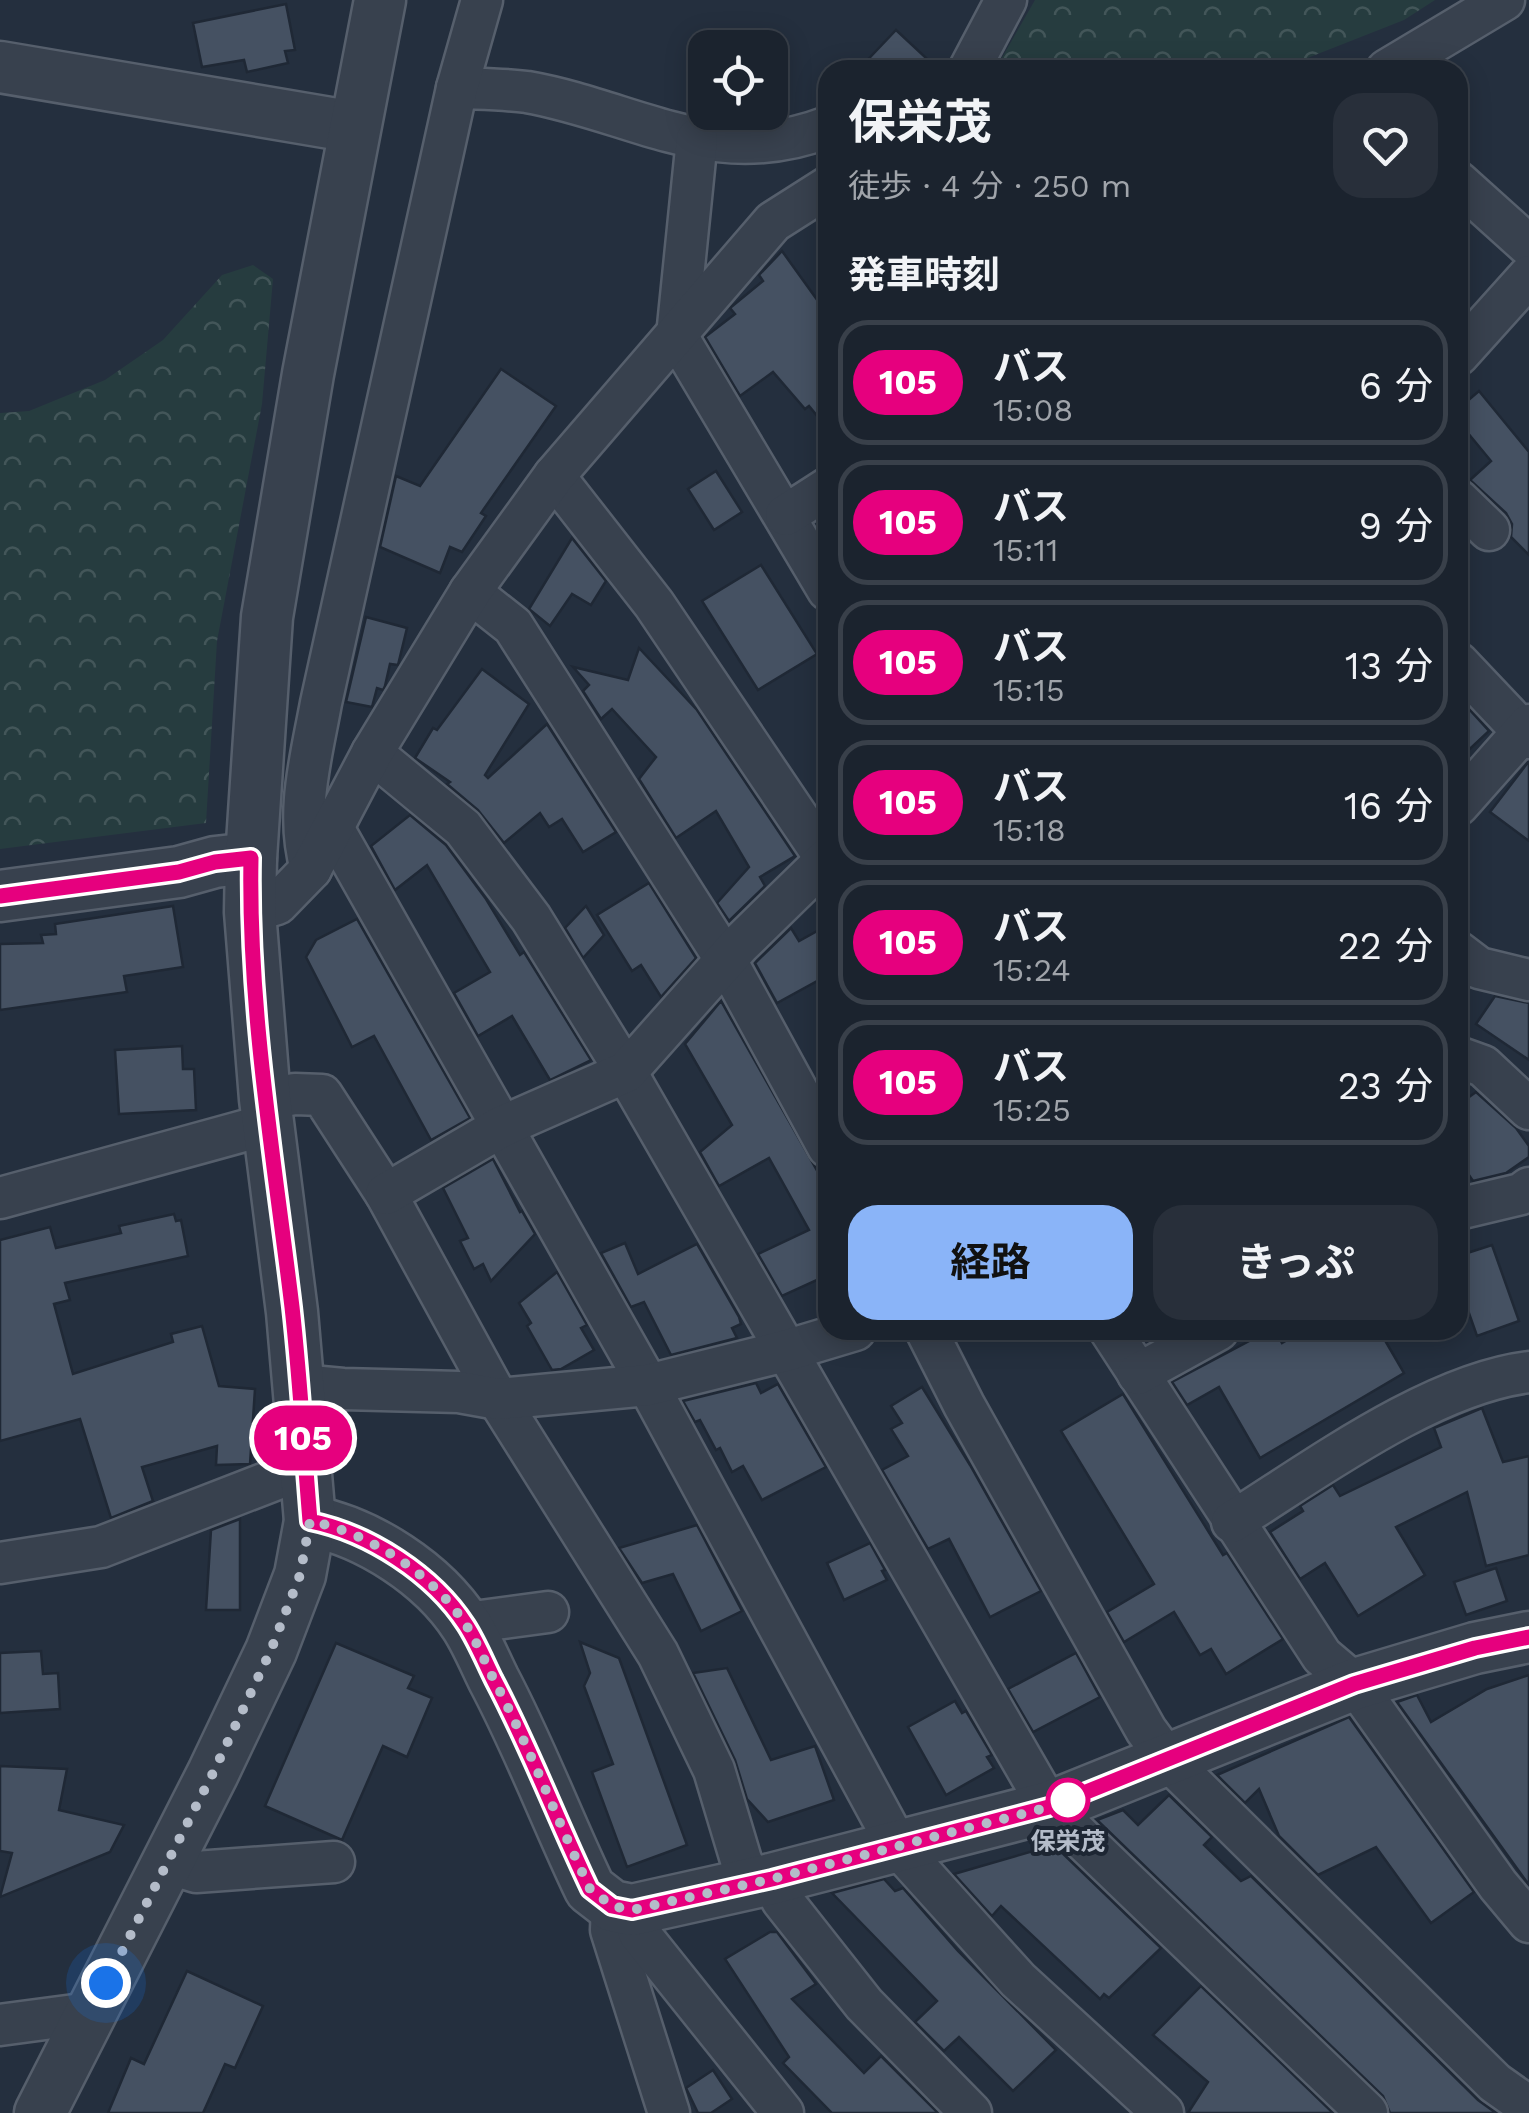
<!DOCTYPE html>
<html lang="ja">
<head>
<meta charset="utf-8">
<style>
	:root { --surface:#1b232e; --page:#282f3a; --text:#f1f3f6; --muted:#a0a4aa; --line:#39404a; --accent:#8ab4f8 }
	body { margin:0; font-family:"Work Sans","Noto Sans JP",sans-serif; background:var(--page); color:var(--text); height:100vh; display:flex; flex-direction:column; font-size:38px; white-space:nowrap }
	* { box-sizing:border-box; margin:0 }
	p { font-size:32px; color:var(--muted) }
	.icon { flex:none; width:55px; height:55px; fill:none; stroke:currentColor; stroke-width:2; stroke-linecap:round; stroke-linejoin:round }
	.map { position:relative; flex:1; overflow:hidden }
	.drawer { position:absolute; left:818px; top:60px; width:650px; height:1280px; display:flex; flex-direction:column; background:var(--surface); border-radius:30px; box-shadow:0 5px 25px #0003,0 0 0 2px var(--line) }
	.drawer>* { flex:none }
	.badge { padding:0 20px; border-radius:32px; font-size:35px; line-height:65px }
	.tools { position:absolute; left:688px; top:30px; display:grid; gap:20px }
	.tools a { display:grid; place-items:center; width:100px; height:100px; border-radius:20px; background:var(--surface); box-shadow:0 5px 25px #0003,0 0 0 2px var(--line); font-size:50px }
	.you { position:absolute; width:50px; height:50px; margin:-25px; border:8px solid #fff; border-radius:50%; background:#1a73e8; box-shadow:0 0 0 15px #1a73e833 }
	.map>.badge { position:absolute; translate:-50% -50%; box-shadow:0 0 0 5px #fff }
	h2 { padding:0 30px; font-size:38px; line-height:90px }
	.round { display:grid; place-items:center; flex:none; width:105px; height:105px; border-radius:30px; background:var(--page) }
	.headline { display:flex; align-items:center; justify-content:space-between; height:170px; padding:0 30px }
	h1 { font-size:48px; font-weight:700; line-height:75px }
	.button { display:flex; gap:20px; margin-top:auto; padding:20px 30px }
	.button a { flex:1; height:115px; border-radius:30px; background:var(--accent); color:#111; font-size:40px; font-weight:700; line-height:115px; text-align:center }
	.button a+a { background:var(--page); color:var(--text) }
	ul { padding:0; list-style:none }
	li { display:flex; align-items:center; gap:30px; height:125px; margin:0 20px 15px; padding:0 10px; border:5px solid var(--line); border-radius:30px }
	li div { flex:1 }
	li b { display:block; font-size:38px }
	li em { font-style:normal }
	li .badge { min-width:110px; font-weight:700; text-align:center }
	.map>svg:first-child { display:block }
</style>
</head>
<body>
<div class="map">
<svg width="1529" height="2113" viewBox="0 0 1529 2113">
	<defs>
		<pattern id="forest-crowns" width="20" height="18" patternUnits="userSpaceOnUse" patternTransform="scale(2.5)"><rect width="20" height="18" fill="#263c3f"/><path d="M2 6a3 3 0 1 1 6 0M12 15a3 3 0 1 1 6 0" fill="none" stroke="#435659"/></pattern>
	</defs>
	<rect width="100%" height="100%" fill="#242f3e"/>
	<!-- forest -->
	<g fill="url(#forest-crowns)">
		<polygon points="1035,0 1435,0 1404,20 1277,70 995,70"/>
		<polygon points="253,265 273,279 262,404 217,641 206,823 0,849 0,413 29,411 105,380 163,340 222,275"/>
	</g>
	<!-- building -->
	<g fill="#455162" stroke="#1f2835" stroke-width="2.5">
		<polygon points="286,4 295,50 285,51 288,63 247,72 244,60 202,67 193,23"/>
		<polygon points="896,30 939,70 858,70"/>
		<polygon points="782,251 828,315 828,429 809,406 805,409 773,372 740,396 705,337 735,314 730,308 763,281 759,275"/>
		<polygon points="501,369 556,406 481,513 486,516 462,552 450,547 440,573 380,547 396,476 420,486"/>
		<polygon points="1479,391 1529,452 1529,555 1511,537 1512,524 1506,513 1470,480 1491,461 1458,421 1458,409"/>
		<polygon points="716,471 742,512 714,530 688,489"/>
		<polygon points="572,538 606,581 591,605 572,594 550,626 529,609"/>
		<polygon points="761,565 817,654 758,690 702,601"/>
		<polygon points="366,617 407,628 398,665 390,664 385,686 383,690 377,688 372,707 346,702"/>
		<polygon points="639,648 697,710 795,856 760,877 765,886 729,921 717,903 749,867 716,811 676,838 639,779 656,757 612,709 601,719 583,691 589,685 573,667 628,680"/>
		<polygon points="482,669 529,704 485,775 488,778 547,724 616,832 583,852 562,819 549,827 540,813 504,843 478,810 447,784 450,782 415,758 433,728 437,730"/>
		<polygon points="1458,697 1489,731 1458,760"/>
		<polygon points="1529,761 1529,841 1490,812"/>
		<polygon points="410,815 446,845 486,899 520,955 524,952 591,1060 550,1080 512,1016 478,1036 454,993 490,972 427,865 395,890 371,846"/>
		<polygon points="649,883 696,958 661,997 641,965 632,971 597,915"/>
		<polygon points="173,906 183,967 124,976 127,992 0,1010 0,944 43,943 41,935 56,934 55,924"/>
		<polygon points="586,906 604,935 583,958 565,928"/>
		<polygon points="357,919 470,1118 431,1140 374,1036 352,1047 306,957 316,940"/>
		<polygon points="828,925 828,975 777,1003 755,963 791,928 799,941"/>
		<polygon points="1495,996 1529,1003 1529,1060 1476,1024"/>
		<polygon points="721,1001 828,1190 828,1275 782,1296 758,1254 809,1230 769,1158 719,1186 700,1152 732,1125 685,1044"/>
		<polygon points="182,1046 183,1069 194,1069 196,1110 119,1114 115,1050"/>
		<polygon points="1476,1092 1516,1128 1529,1146 1529,1157 1506,1173 1473,1181 1458,1159 1458,1105"/>
		<polygon points="493,1159 520,1212 522,1211 535,1234 491,1281 483,1264 474,1269 460,1241 468,1238 443,1188"/>
		<polygon points="174,1214 176,1221 181,1220 188,1256 65,1283 70,1300 54,1304 73,1374 173,1342 171,1334 202,1326 219,1386 255,1389 250,1464 216,1465 217,1446 142,1467 153,1501 111,1518 80,1419 0,1441 0,1240 50,1227 56,1248 121,1233 119,1226"/>
		<polygon points="625,1243 638,1274 697,1244 739,1317 741,1324 732,1328 737,1338 671,1355 644,1302 631,1307 601,1253"/>
		<polygon points="1492,1245 1519,1321 1477,1336 1458,1282 1458,1256"/>
		<polygon points="557,1272 587,1325 581,1328 594,1350 561,1369 552,1370 527,1326 531,1323 519,1303"/>
		<polygon points="1270,1330 1275,1330 1282,1343 1304,1330 1379,1330 1404,1373 1260,1458 1219,1387 1187,1405 1172,1382"/>
		<polygon points="756,1383 761,1393 778,1384 826,1467 762,1500 743,1466 732,1472 720,1448 716,1450 700,1420 695,1422 683,1401"/>
		<polygon points="922,1387 970,1465 1041,1591 990,1617 949,1539 928,1549 882,1470 908,1456 891,1429 902,1423 891,1406"/>
		<polygon points="1123,1394 1223,1555 1227,1553 1283,1639 1226,1674 1211,1649 1200,1655 1174,1612 1124,1642 1107,1612 1154,1584 1061,1431"/>
		<polygon points="1482,1408 1503,1462 1529,1456 1529,1555 1486,1566 1467,1492 1396,1527 1425,1575 1358,1616 1325,1563 1300,1579 1270,1532 1303,1511 1300,1506 1333,1485 1340,1496 1441,1447 1434,1428"/>
		<polygon points="240,1519 240,1610 206,1610 211,1530"/>
		<polygon points="697,1525 742,1611 701,1631 673,1574 642,1583 619,1548"/>
		<polygon points="870,1543 885,1570 882,1571 887,1580 844,1600 827,1563"/>
		<polygon points="1496,1568 1507,1601 1466,1615 1454,1582"/>
		<polygon points="580,1642 619,1658 687,1845 627,1867 592,1772 613,1764 584,1686 590,1673"/>
		<polygon points="336,1643 414,1676 408,1688 432,1698 407,1757 383,1746 342,1840 265,1806"/>
		<polygon points="41,1651 43,1674 58,1673 60,1709 0,1713 0,1653"/>
		<polygon points="1076,1653 1100,1697 1033,1732 1008,1689"/>
		<polygon points="727,1668 771,1760 815,1746 834,1800 768,1822 747,1799 735,1760 693,1673"/>
		<polygon points="1529,1675 1529,1885 1397,1702 1417,1695 1431,1722 1487,1689"/>
		<polygon points="955,1701 962,1713 966,1711 992,1755 987,1757 994,1768 946,1795 908,1727"/>
		<polygon points="1349,1717 1474,1892 1431,1923 1376,1847 1318,1875 1279,1836 1259,1789 1245,1803 1217,1775"/>
		<polygon points="0,1766 67,1769 59,1810 124,1825 110,1852 0,1897 12,1853 0,1851"/>
		<polygon points="1169,1795 1212,1837 1204,1845 1241,1881 1251,1876 1478,2100 1496,2113 1390,2113 1383,2096 1097,1820 1123,1810 1138,1825"/>
		<polygon points="1054,1845 1161,1948 1109,1998 1104,1994 1100,1999 1001,1906 992,1916 954,1874"/>
		<polygon points="884,1879 895,1891 903,1888 958,1951 1056,2050 1013,2091 959,2037 944,2051 915,2022 937,2001 832,1893"/>
		<polygon points="770,1932 777,1932 816,1984 792,1999 864,2073 881,2056 938,2113 832,2113 783,2063 789,2057 725,1959"/>
		<polygon points="187,1971 263,2006 235,2068 225,2064 203,2113 108,2113 131,2058 144,2064"/>
		<polygon points="1201,1986 1333,2113 1188,2113 1208,2082 1153,2035"/>
		<polygon points="713,2070 732,2099 711,2113 698,2113 686,2088"/>
	</g>
	<g fill="none" stroke-linecap="round" stroke-linejoin="round">
		<defs>
			<g id="minor">
				<polyline points="969,70 1006,0"/>
				<polyline points="1387,70 1504,0"/>
				<path d="M457,88C480,89 504,89 527,92C635,111 714,171 828,127"/>
				<polyline points="697,139 677,336 828,590"/>
				<polyline points="1458,182 1529,246"/>
				<polyline points="1458,355 1529,276"/>
				<polyline points="554,476 654,604 828,862"/>
				<polyline points="1458,500 1489,530"/>
				<polyline points="786,515 828,488"/>
				<polyline points="470,592 513,626 571,717 727,962 828,1147"/>
				<polyline points="1458,663 1529,738"/>
				<polyline points="372,753 463,828 531,918 626,1072 1049,1807 1367,2113"/>
				<polyline points="1458,805 1529,725"/>
				<polyline points="333,828 648,1385 898,1847 1018,1980 1163,2113"/>
				<path d="M311,869C295,813 311,758 321,703L457,88L482,0"/>
				<polyline points="250,912 277,904 311,869 372,753 470,592 554,476 773,222 828,187"/>
				<polyline points="1458,952 1479,968 1529,980"/>
				<polyline points="1458,1057 1483,1066 1529,1109"/>
				<polyline points="265,1099 295,1094 322,1095 386,1194 498,1399 658,1654 714,1770 741,1860 752,1884"/>
				<polyline points="386,1194 501,1127 626,1072 739,945 828,858"/>
				<polyline points="0,1198 269,1124"/>
				<polyline points="1458,1209 1521,1194 1529,1188"/>
				<polyline points="926,1330 964,1405 1146,1730 1168,1760 1495,2083 1529,2107"/>
				<polyline points="1110,1330 1322,1656 1355,1684 1498,1885 1529,1922"/>
				<polyline points="1138,1374 1218,1330"/>
				<polyline points="300,1385 343,1389 459,1392 498,1399 648,1385 785,1351 855,1330"/>
				<path d="M1232,1522C1315,1470 1431,1384 1529,1372"/>
				<polyline points="0,1563 101,1547 305,1468"/>
				<polyline points="466,1623 548,1612"/>
				<polyline points="167,1863 196,1872 334,1862"/>
				<polyline points="771,1879 782,1900 864,2004 971,2113"/>
				<polyline points="612,1906 611,1930 669,2113"/>
				<polyline points="632,1910 639,1933 783,2113"/>
				<polyline points="0,2025 90,2013"/>
			</g>
			<g id="tertiary">
				<polyline points="0,67 354,127"/>
				<polyline points="0,896 179,872 215,862 251,858"/>
				<path d="M310,1521C368,1532 433,1574 466,1625C477,1642 485,1662 494,1680C530,1748 557,1820 590,1889L612,1906L632,1910L771,1879L1049,1807L1355,1684L1475,1648L1529,1637"/>
				<polyline points="40,2113 213,1773 271,1651 300,1575 310,1521 292,1312 265,1099 250,912 251,858 267,617 308,374 380,0"/>
			</g>
		</defs>
		<!-- minor casing -->
		<use href="#minor" stroke="#565f6c" stroke-width="45"/>
		<!-- tertiary casing -->
		<use href="#tertiary" stroke="#565f6c" stroke-width="55"/>
		<!-- minor -->
		<use href="#minor" stroke="#38414e" stroke-width="40"/>
		<!-- tertiary -->
		<use href="#tertiary" stroke="#38414e" stroke-width="50"/>
	</g>
	<g fill="none" stroke-linecap="round" stroke-linejoin="round">
		<defs>
			<path id="line" d="M0,896L179,872L215,862L251,858C248,1008 274,1158 292,1307C300,1378 304,1450 310,1521C369,1533 433,1574 466,1625C477,1642 485,1662 494,1680C530,1748 557,1820 590,1889L612,1906L632,1910L772,1879L1049,1807L1354,1684L1475,1648L1529,1637"/>
		</defs>
		<!-- line casing -->
		<use href="#line" stroke="#fff" stroke-width="22"/>
		<!-- line -->
		<use href="#line" stroke="#e6007e" stroke-width="15"/>
		<!-- walk -->
		<path stroke="#b4bcc9" stroke-width="10" stroke-dasharray="0 18" d="M106,1983L213,1773L271,1650L300,1575L310,1521C369,1533 433,1574 466,1625C477,1642 485,1662 494,1680C530,1748 557,1820 590,1889L612,1906L632,1910L772,1879L1049,1807L1079,1796L1068,1800"/>
	</g>
	<!-- markers -->
	<circle fill="#fff" stroke="#e6007e" stroke-width="5" cx="1068" cy="1800" r="20"/>
	<g text-anchor="middle" dominant-baseline="central" stroke-width="8" stroke-linejoin="round" paint-order="stroke">
		<!-- stop labels -->
		<g font-size="25" font-weight="bold" fill="#b4bcc9" stroke="#1d2633">
			<text x="1068" y="1841">保栄茂</text>
		</g>
	</g>
</svg>
<div class="tools">
<a><svg class="icon" aria-label="locate" viewBox="0 0 24 24"><circle cx="12" cy="12" r="6"/><path d="M12 2v4M12 18v4M2 12h4M18 12h4"/></svg></a>
</div>
<div class="you" style="left:106px;top:1983px"></div>
<b class="badge" style="left:303px;top:1438px;background:#e6007e;color:#fff">105</b>
<section class="drawer">
<div class="headline"><div><h1>保栄茂</h1><p>徒歩 · 4 分 · 250 m</p></div><a class="round"><svg class="icon" aria-label="heart" viewBox="0 0 24 24"><path d="M12 20l-8-8c-3-5 5-10 8-4 3-6 11-1 8 4z"/></svg></a></div>
<h2>発車時刻</h2>
<ul>
<li><span class="badge" style="background:#e6007e;color:#fff">105</span><div><b>バス</b><p>15:08</p></div><em>6 分</em></li>
<li><span class="badge" style="background:#e6007e;color:#fff">105</span><div><b>バス</b><p>15:11</p></div><em>9 分</em></li>
<li><span class="badge" style="background:#e6007e;color:#fff">105</span><div><b>バス</b><p>15:15</p></div><em>13 分</em></li>
<li><span class="badge" style="background:#e6007e;color:#fff">105</span><div><b>バス</b><p>15:18</p></div><em>16 分</em></li>
<li><span class="badge" style="background:#e6007e;color:#fff">105</span><div><b>バス</b><p>15:24</p></div><em>22 分</em></li>
<li><span class="badge" style="background:#e6007e;color:#fff">105</span><div><b>バス</b><p>15:25</p></div><em>23 分</em></li>
</ul>
<div class="button"><a>経路</a><a>きっぷ</a></div>
</section>
</div>
</body>
</html>
